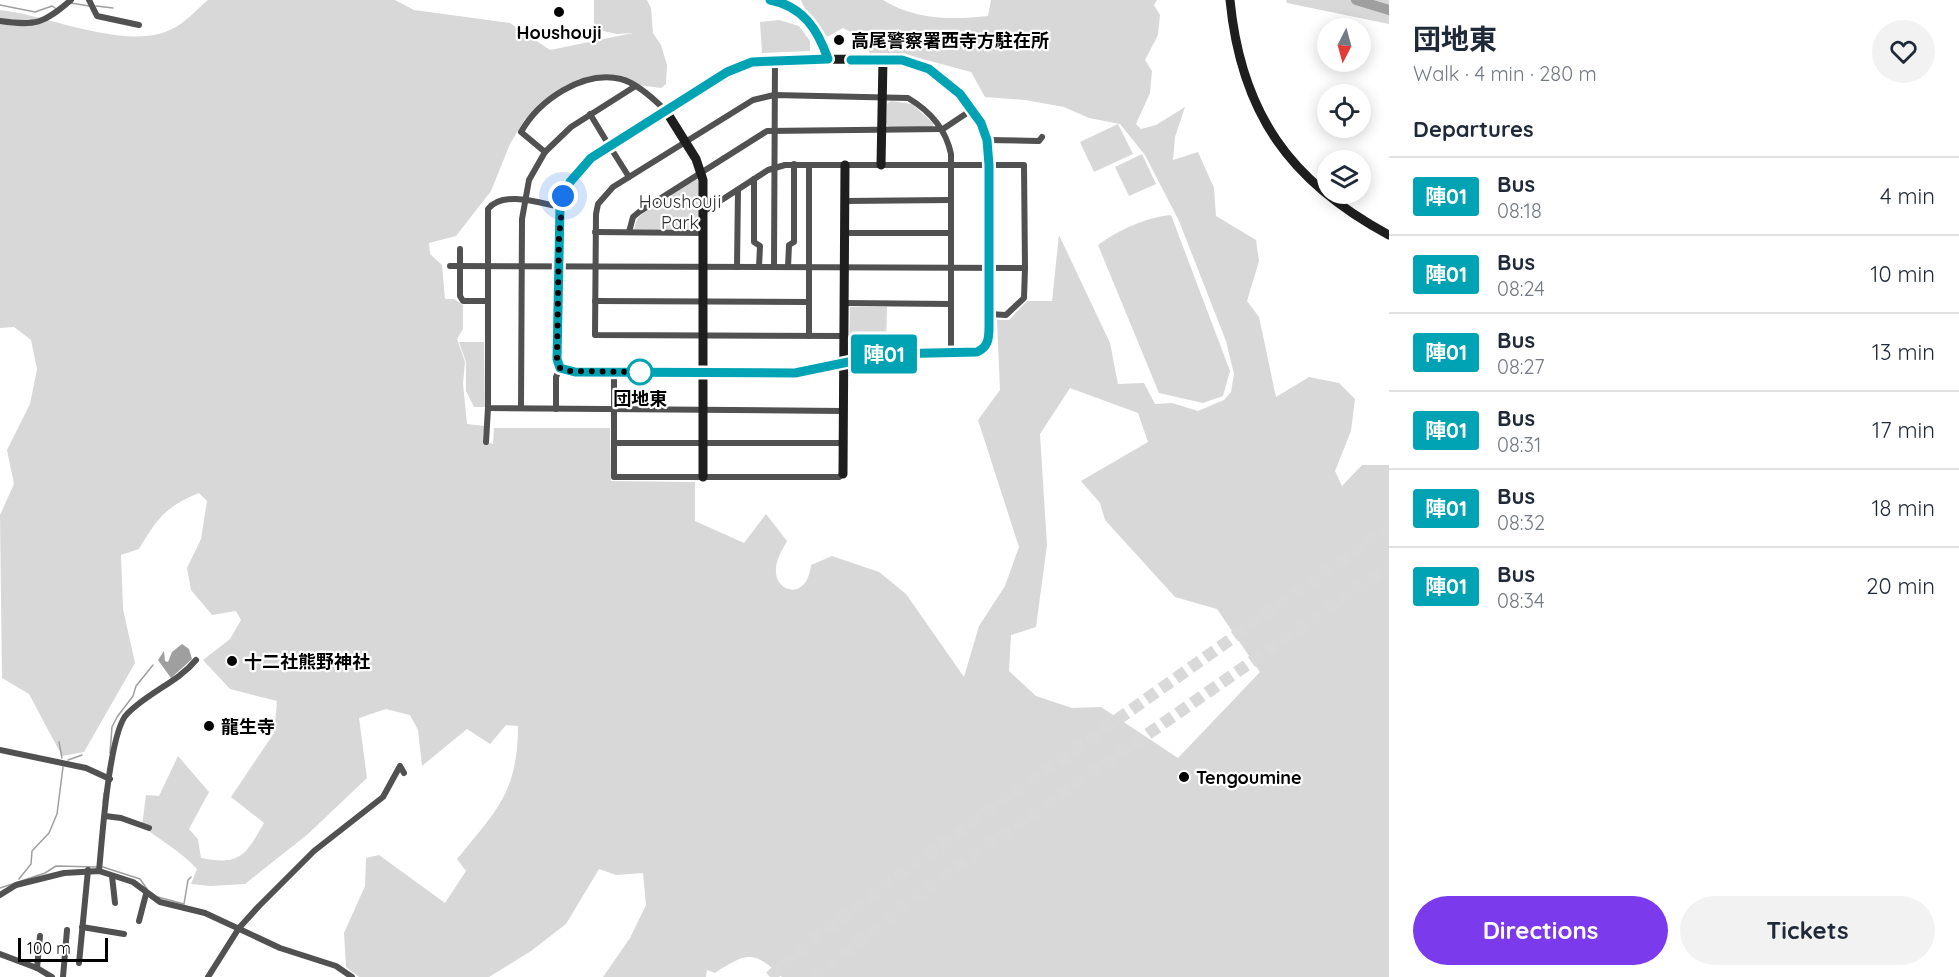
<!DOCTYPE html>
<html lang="en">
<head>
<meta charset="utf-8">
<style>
	:root { --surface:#fff; --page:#f2f2f3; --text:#1f2937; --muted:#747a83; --line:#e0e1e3; --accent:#7c3aed }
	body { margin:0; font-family:Quicksand,"Noto Sans JP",sans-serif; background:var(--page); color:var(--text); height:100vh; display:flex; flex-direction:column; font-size:22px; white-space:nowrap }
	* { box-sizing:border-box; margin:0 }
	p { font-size:20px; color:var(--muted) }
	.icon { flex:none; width:33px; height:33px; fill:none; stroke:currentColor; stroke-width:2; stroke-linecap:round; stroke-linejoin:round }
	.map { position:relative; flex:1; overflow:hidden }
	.panel { display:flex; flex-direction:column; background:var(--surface); width:570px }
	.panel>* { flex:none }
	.badge { padding:0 12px; border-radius:4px; font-size:21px; line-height:39px }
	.needle { width:39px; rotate:186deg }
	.fabs { position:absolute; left:1317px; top:18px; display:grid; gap:12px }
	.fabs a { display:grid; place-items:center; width:54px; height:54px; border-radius:50%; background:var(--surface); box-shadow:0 3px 15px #0003; font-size:30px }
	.scale { position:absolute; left:18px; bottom:15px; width:90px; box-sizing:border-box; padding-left:6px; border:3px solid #000; border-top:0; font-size:16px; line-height:21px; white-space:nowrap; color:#000; -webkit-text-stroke:4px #fff; paint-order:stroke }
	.you { position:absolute; width:30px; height:30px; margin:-15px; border:4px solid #fff; border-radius:50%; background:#1a73e8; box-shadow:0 0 0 9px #1a73e833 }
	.map>.badge { position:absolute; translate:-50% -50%; box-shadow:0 0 0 3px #fff }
	h2 { padding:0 24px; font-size:22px; line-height:54px }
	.round { display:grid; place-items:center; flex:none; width:63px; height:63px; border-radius:32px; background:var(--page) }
	.overview { display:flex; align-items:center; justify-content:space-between; height:102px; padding:0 24px }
	h1 { font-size:28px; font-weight:700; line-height:45px }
	.primary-button { display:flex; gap:12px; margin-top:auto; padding:12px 24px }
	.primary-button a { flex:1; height:69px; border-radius:36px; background:var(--accent); color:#fff; font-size:24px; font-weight:700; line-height:69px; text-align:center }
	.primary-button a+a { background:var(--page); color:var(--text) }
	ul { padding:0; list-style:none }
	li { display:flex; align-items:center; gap:18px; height:78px; padding:0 24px; border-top:2px solid var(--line) }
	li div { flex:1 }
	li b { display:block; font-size:22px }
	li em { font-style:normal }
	li .badge { min-width:66px; font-weight:700; text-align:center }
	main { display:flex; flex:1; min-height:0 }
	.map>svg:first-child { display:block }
</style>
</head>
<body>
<main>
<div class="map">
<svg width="1389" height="977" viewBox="0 0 1389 977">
	<rect width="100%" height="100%" fill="#fff"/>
	<!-- green -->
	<g fill="#d8d8d8" fill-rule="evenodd">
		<path d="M208,0H395L414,10L510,23L550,50L633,33L617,34L594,29V0H647L651,8L653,33L661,45L667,65L666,84L661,88L638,85L623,76L600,75L579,79L565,86L525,119L510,144L491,191L456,236L429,243L430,254L442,265L445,299H454L463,305V329L457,339L465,362L463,384L467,424L484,426L483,441L493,444L494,428H610L611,481L695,482V521L744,543L766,514L787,541C781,552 775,561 776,573C777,592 807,601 811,565L832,556L879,572L906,594L964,677L979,626L1005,586L1019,547L978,420L1000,390L997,320H1009L1027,301H1052L1059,235L1110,343L1118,384L1144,383L1155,404L1172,403L1198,411L1224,400L1231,392L1234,374L1226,341L1179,221L1145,155L1120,124L1089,118L1064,107L1025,100L985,97L971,72L919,58L871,56L864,39L843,28L827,37C819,24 805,13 801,0H883C915,20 952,20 988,16L991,0H1157L1154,5L1160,15L1158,35L1145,60L1152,71L1150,93L1136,124L1141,129L1156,125L1185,107L1175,137L1173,160L1198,152L1214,188L1216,216L1256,240L1259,261L1247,301L1259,317L1276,397L1309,377L1339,383L1355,399L1351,431L1335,471L1342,486L1362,465H1389V977H782C754,950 747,952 715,973L707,970L706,977H603L630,938L646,905L643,873L616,875L599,869L566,924L531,951L489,977H359L346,967L344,933L365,886L366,858L379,855L445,903L466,871L457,859C496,811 518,792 518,726L506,725L490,744L467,729L422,766L418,730L410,715L386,709L359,718L367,778L308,834L245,884L210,886L191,884L197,869C179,850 163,842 142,826L146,795L159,796L178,756L209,792L189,829L198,839L201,858C241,866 246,854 264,823L231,797L274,733L277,701L230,689L203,660L230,639L241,620L236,611L212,615L191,590L187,568L201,539L207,501L199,493C166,506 156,520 139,549L121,555L123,609L135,663L84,752L62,756L29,694L2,678L0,515L14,484L7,450L30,404L37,369L31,340L14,327L0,328V10C48,15 127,52 172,29C185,23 197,9 208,0ZM1070,388L1138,413L1148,442L1081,481L1100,503L1105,520L1175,597L1217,609L1260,672L1178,758L1101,707L1072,708L1036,696L1009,671L1011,635L1036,627L1047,545L1040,434Z"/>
		<polygon points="1286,0 1389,0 1389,24 1287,3"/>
		<polygon points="779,20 799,26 810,41 810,51 762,53 760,22"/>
		<polygon points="891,101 912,104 934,124 932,127 889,127 886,124 887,104"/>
		<polygon points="1118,124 1133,154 1094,172 1080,142"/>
		<polygon points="1142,154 1156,184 1129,196 1115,167"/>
		<polygon points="696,179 699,181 699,225 695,230 634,229 637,219 642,214"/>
		<path d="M1171,215L1230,371L1223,396L1203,403L1159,393L1098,245C1118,230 1147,217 1171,215Z"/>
		<polygon points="850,307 887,307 886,347 849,355"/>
		<polygon points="459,342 484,342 485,407 474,407 466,391 466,362"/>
	</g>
	<!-- water -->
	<polygon fill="#9f9f9f" points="182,644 189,649 192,659 171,678 158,660 164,651 165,661 168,662 172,652"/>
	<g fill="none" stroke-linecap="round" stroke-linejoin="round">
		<!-- stream -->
		<g stroke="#9f9f9f" stroke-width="1.5">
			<polyline points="71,3 89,6"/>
			<polyline points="0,5 35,12 52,6 55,8"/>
			<polyline points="96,6 113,8"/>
			<polyline points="59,742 62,758"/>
			<polyline points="110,753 112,727 117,717 133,696 136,686 153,665"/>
			<polyline points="68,760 82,755"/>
			<polyline points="103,803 104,793"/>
			<polyline points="103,867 140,879 147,889"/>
			<polyline points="19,879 31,864 32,851 49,833 57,814 63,767"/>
			<polyline points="0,888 45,873 56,866 98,867"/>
			<polyline points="158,897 184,904 188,880 191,877"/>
		</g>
		<!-- river -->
		<polyline stroke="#9f9f9f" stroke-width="10" points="1356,0 1389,10"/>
		<!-- highway-tunnel -->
		<g stroke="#d9d9d9" stroke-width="12" stroke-dasharray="12 6" stroke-linecap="butt">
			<polyline points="770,977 805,946 918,861 1389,527"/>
			<polyline points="813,977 934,883 1389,566"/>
		</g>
		<!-- street -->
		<g stroke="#515151" stroke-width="6">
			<polyline points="89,0 97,16 139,25"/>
			<path d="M0,21C36,26 43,24 71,0"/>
			<polyline points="590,114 607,142"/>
			<polyline points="987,140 1039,141 1042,137"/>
			<polyline points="612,150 629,177"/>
			<polyline points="545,152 571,127 634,87"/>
			<polyline points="754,179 754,242 760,246 759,267"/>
			<polyline points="845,201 951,200"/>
			<path d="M560,207C540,203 503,190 488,209V408L843,411"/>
			<polyline points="595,232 703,233"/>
			<polyline points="629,232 633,217 639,212 767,131 943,129 973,109"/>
			<polyline points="844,233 951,233"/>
			<polyline points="460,249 460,296 463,301 488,301"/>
			<polyline points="450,266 1025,268 1024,165 785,165 768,170 703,212"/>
			<polyline points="737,267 738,190"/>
			<polyline points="774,267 775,60"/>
			<polyline points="788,267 789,245 794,242 794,164"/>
			<polyline points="595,301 809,302"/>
			<polyline points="844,303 951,304"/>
			<polyline points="989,314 1006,315 1024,298 1025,268"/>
			<polyline points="809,336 809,165"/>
			<path d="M844,336L595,335L596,214L598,204L613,187L753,100L774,95L908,98C930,111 946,130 951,154V353"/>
			<polyline points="614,372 614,477 839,477 843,474"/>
			<path d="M521,408L522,219L529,180L545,152L521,132C539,100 583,70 621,79C637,83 655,100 666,111"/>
			<polyline points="556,409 556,377 560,368"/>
			<polyline points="486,442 488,408"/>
			<polyline points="614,443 843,443"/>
			<polyline points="0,750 86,768 110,779"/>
			<polyline points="105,816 121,818 149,828"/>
			<path d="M99,871C102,841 109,732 127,714C148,692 177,683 196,660"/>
			<polyline points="112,876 115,903"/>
			<polyline points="0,895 16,885 64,873 99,871 133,882 160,902 205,913 280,948 336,966 352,977"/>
			<polyline points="139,921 146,894"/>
			<polyline points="82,927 124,934"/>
			<polyline points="0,954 37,968 52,977"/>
			<polyline points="79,963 88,870"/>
			<polyline points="37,968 40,936"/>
			<polyline points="63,977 67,930"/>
			<polyline points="208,977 239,928 259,906 314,851 383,797 400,766 404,773"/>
		</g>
		<!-- secondary -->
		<g stroke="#1e1e1e" stroke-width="9">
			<path d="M770,0C803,6 818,29 828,59"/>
			<path d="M1230,0C1241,113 1290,182 1389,235"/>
			<path d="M828,59C852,60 878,57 902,60C937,65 971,97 984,129C988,141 989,153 989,165V339L983,350L977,353L887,354L795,373L575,372L560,368L557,359L560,207L570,182L591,158L740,67L765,60Z"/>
			<polyline points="666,111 696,159 703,180 703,477"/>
			<polyline points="881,165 883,59"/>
			<polyline points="843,474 845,165"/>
		</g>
	</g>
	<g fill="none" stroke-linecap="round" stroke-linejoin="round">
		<defs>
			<path id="line" d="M770,0C803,6 818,30 828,59L752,62L727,72L591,158L570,182L560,207L557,359L560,368L575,372L795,373L887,354L977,352C988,347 989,339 989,327V165L987,140L981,123L960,94L929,69L902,60H851"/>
		</defs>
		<!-- line casing -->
		<use href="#line" stroke="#fff" stroke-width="14"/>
		<!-- line -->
		<use href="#line" stroke="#00a3b4" stroke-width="9"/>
		<!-- walk -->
		<polyline stroke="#000" stroke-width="6" stroke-dasharray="0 10.8" points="563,196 559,237 557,359 560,368 566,371 640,372"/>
	</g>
	<!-- markers -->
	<g fill="#000" stroke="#fff" stroke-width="2">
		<circle cx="559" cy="12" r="6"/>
		<circle cx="839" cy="40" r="6"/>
		<circle cx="232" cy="661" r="6"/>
		<circle cx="209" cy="726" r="6"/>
		<circle cx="1184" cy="777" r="6"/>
	</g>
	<circle fill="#fff" stroke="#00a3b4" stroke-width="3" cx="640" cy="372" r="12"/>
	<g text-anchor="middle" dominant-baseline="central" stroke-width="4.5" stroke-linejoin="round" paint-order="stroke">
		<!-- poi labels -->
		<g font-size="18" font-weight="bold" fill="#000" stroke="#fff" text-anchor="start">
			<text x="559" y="32" text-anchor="middle">Houshouji</text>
			<text x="851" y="40">高尾警察署西寺方駐在所</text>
			<text x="244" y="661">十二社熊野神社</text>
			<text x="221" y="726">龍生寺</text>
			<text x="1196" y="777">Tengoumine</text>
		</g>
		<!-- park labels -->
		<g font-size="18" fill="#2f2f2f" stroke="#fff">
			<text x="680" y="201">Houshouji<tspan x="680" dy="21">Park</tspan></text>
		</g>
		<!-- stop labels -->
		<g font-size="18" font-weight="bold" fill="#000" stroke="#fff">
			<text x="640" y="398">団地東</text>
		</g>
	</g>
</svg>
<div class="fabs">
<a><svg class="needle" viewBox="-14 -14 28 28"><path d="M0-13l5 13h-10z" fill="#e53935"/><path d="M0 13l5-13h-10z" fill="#747a83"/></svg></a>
<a><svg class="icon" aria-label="locate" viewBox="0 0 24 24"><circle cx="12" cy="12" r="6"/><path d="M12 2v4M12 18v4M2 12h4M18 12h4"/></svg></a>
<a><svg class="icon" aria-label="layers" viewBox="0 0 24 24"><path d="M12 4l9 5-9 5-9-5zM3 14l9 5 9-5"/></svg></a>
</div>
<div class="scale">100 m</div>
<div class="you" style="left:563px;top:196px"></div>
<b class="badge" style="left:884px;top:354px;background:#00a3b4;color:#fff">陣01</b>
</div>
<section class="panel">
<div class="overview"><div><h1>団地東</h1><p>Walk · 4 min · 280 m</p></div><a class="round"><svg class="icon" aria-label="heart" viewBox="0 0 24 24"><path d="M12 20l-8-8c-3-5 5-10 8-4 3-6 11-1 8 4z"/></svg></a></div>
<h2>Departures</h2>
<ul>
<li><span class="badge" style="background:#00a3b4;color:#fff">陣01</span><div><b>Bus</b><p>08:18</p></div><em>4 min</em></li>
<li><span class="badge" style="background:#00a3b4;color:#fff">陣01</span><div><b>Bus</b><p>08:24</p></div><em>10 min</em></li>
<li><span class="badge" style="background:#00a3b4;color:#fff">陣01</span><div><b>Bus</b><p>08:27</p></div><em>13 min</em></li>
<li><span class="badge" style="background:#00a3b4;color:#fff">陣01</span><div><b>Bus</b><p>08:31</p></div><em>17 min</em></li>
<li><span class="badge" style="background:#00a3b4;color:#fff">陣01</span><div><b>Bus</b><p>08:32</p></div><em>18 min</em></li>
<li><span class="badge" style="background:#00a3b4;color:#fff">陣01</span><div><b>Bus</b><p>08:34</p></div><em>20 min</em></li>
</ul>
<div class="primary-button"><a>Directions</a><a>Tickets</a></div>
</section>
</main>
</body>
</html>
